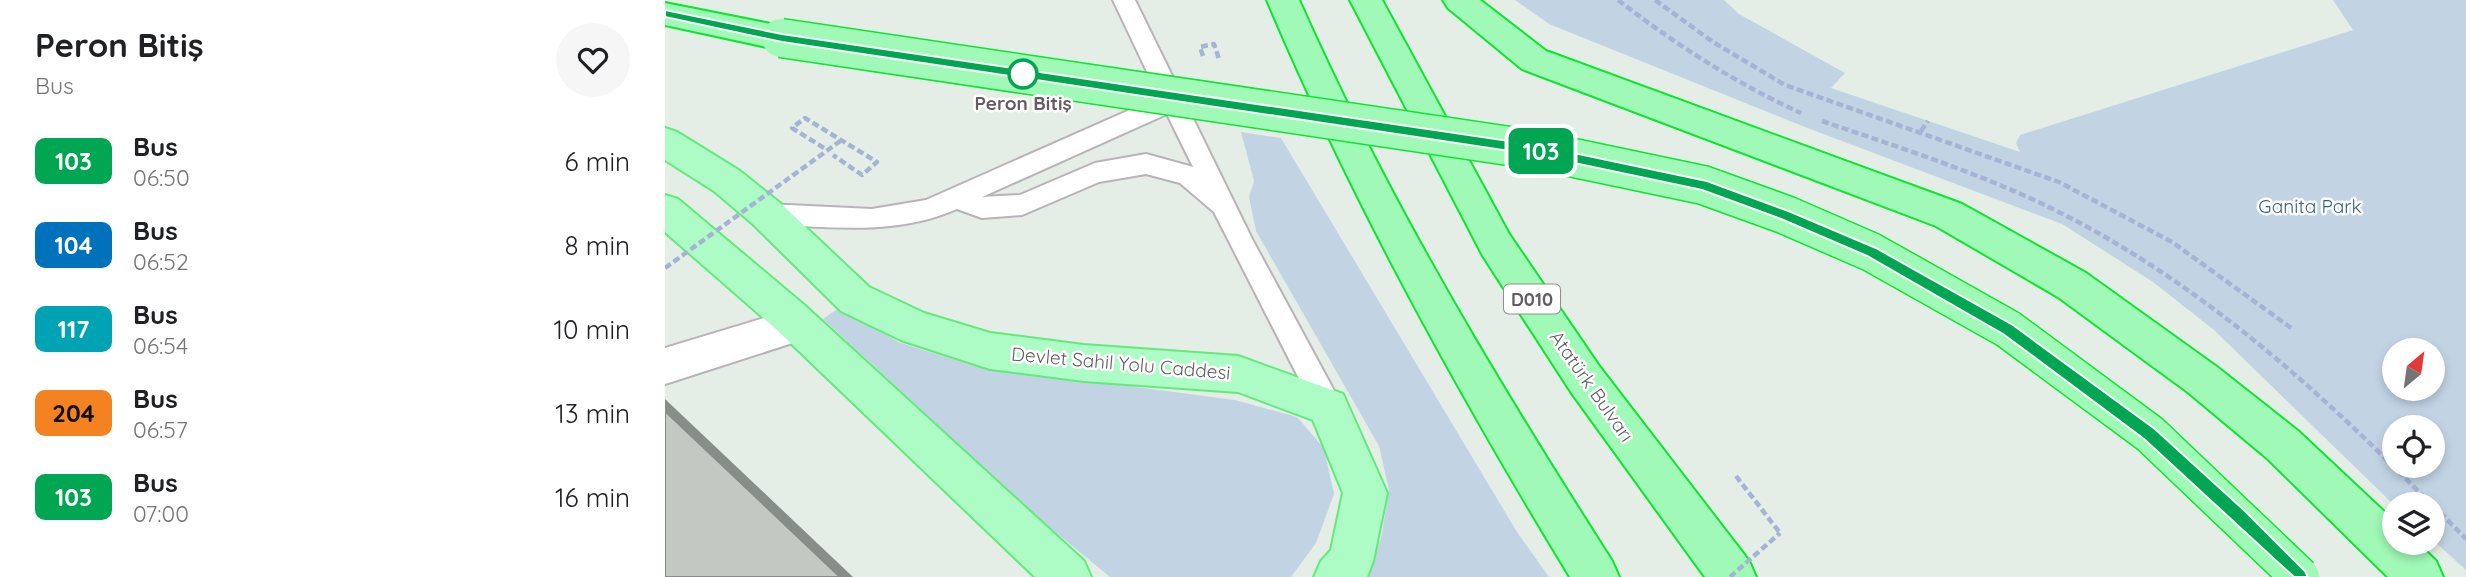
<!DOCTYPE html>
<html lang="en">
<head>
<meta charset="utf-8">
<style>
	:root { --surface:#fff; --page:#f6f6f6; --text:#202124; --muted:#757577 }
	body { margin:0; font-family:Quicksand,sans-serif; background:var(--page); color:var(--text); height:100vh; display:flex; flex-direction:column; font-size:26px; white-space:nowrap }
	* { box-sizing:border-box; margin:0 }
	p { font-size:23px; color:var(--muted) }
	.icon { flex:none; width:38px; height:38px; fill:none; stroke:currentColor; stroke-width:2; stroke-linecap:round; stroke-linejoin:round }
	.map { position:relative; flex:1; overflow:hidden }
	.panel { display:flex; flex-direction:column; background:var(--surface); width:665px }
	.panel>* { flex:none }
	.badge { padding:0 14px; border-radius:10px; font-size:24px; line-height:46px }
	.needle { width:46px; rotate:29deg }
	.tools { position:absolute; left:1717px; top:338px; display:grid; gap:14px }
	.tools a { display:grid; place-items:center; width:63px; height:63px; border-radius:50%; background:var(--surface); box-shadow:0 4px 10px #0003; font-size:35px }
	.map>.badge { position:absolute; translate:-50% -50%; box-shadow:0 0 0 4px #fff }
	.round { display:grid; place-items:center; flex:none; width:74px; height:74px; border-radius:37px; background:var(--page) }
	.head { display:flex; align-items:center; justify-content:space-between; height:119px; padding:0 35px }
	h1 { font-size:33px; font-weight:700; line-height:52px }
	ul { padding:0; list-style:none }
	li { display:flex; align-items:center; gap:21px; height:84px; padding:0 35px }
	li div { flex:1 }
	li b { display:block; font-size:26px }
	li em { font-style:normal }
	li .badge { min-width:77px; font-weight:700; text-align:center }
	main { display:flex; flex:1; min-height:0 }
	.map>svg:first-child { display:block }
</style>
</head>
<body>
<main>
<section class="panel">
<div class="head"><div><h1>Peron Bitiş</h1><p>Bus</p></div><a class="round"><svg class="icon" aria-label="heart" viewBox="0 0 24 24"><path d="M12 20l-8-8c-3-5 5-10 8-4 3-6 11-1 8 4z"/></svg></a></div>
<ul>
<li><span class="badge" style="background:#00a651;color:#fff">103</span><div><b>Bus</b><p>06:50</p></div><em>6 min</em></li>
<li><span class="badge" style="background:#0072bc;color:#fff">104</span><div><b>Bus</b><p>06:52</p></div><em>8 min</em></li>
<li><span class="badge" style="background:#00a3b4;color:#fff">117</span><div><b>Bus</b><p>06:54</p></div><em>10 min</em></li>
<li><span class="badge" style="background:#f58220;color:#111">204</span><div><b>Bus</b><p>06:57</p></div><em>13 min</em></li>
<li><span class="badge" style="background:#00a651;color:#fff">103</span><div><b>Bus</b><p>07:00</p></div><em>16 min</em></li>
</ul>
</section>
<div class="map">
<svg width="1801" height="577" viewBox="0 0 1801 577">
	<rect width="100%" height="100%" fill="#e4eee7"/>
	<!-- green -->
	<g fill="#c2d4e4" fill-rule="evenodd">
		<path d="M850,0H1059L1074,14L1180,73L1166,88L1355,152L1351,143L1355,135L1688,30L1668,0H1801V570L1768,540V504L1729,505L1549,330L1488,282L1397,224L1145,129L884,24ZM1768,350V388H1729V350ZM1768,427V466H1729V427Z"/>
		<polygon points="576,132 616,138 852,532 884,577 695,577 716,539 724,490 714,446 591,231 584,197 589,181"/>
		<polygon points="175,307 233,342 310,366 570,400 632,417 659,448 669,494 651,543 626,577 445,577 371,516 158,319"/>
	</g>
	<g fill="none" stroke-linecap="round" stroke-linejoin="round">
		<defs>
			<path id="service" d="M448,0H470L587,239L673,398L677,407L673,416L663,420L653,416L549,212L515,183L481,174L434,182L357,215L317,218L292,209C231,236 166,227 102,224L93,221L89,214L93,207L102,204L207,209L261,200L494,97ZM502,114L528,167L481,154L430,163L355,195L317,197Z"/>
			<polygon id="minor" points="132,308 146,313 152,325 146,337 0,384 0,348"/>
			<g id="primary">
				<polygon points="0,128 12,132 75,171 115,203 204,287 259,313 325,333 419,345 573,356 678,394 722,493 708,561 702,577 649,577 656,561 666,550 678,493 648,420 573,392 419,381 325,369 236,340 176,311 89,225 49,191 0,160"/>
				<polygon points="0,195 13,199 138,304 419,561 426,577 370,577 110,328 0,232"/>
			</g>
			<g id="trunk">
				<path d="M602,0H634C722,199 830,378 947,561L954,577H905C792,391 687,201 602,0Z"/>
				<polygon points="685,0 717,0 844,234 934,366 1084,561 1091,577 1040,577 906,392 818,256"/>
				<polygon points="778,0 815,0 881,51 1297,204 1421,273 1552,367 1633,431 1729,521 1729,542 1751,542 1771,561 1778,577 1723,577 1603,459 1524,393 1393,297 1271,226 857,69 783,8"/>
				<polygon points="0,3 116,26 128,30 132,38 128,46 116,50 0,25"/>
			</g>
		</defs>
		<!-- service casing -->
		<use href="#service" stroke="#b9b2b8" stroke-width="4"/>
		<!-- minor casing -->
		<use href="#minor" stroke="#b9b2b8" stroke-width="4"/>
		<!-- primary casing -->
		<use href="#primary" stroke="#62ea7b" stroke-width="4"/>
		<!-- trunk casing -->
		<use href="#trunk" stroke="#0de62e" stroke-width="4"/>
		<!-- path -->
		<g stroke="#a6b3d5" stroke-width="4.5" stroke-dasharray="7 3.5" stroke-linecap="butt">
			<path d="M953,0C1010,44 1070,83 1136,113"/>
			<polyline points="990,0 1048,42 1120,85 1394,182 1507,242 1629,330"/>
			<polyline points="538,56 535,47 549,44 554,59"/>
			<path d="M1157,121C1227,145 1299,168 1367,199C1522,271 1647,383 1766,504"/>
			<polyline points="1256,131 1263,121"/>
			<polyline points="159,148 127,128 140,118 212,162 197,175 168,155"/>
			<polyline points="1071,476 1115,533"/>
			<polyline points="1768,505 1801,539"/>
		</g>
		<!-- service -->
		<use href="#service" fill="#fff" fill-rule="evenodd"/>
		<!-- minor -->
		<use href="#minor" fill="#fff" fill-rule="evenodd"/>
		<!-- primary -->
		<use href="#primary" fill="#adfbc5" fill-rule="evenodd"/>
		<!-- trunk -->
		<use href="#trunk" fill="#a0f9b6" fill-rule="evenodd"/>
		<defs>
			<polyline id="trunk-bridge" points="116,38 871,150 1038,185 1121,215 1206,252 1343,329 1485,434 1635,577"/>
		</defs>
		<!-- trunk-bridge casing -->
		<use href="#trunk-bridge" stroke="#0de62e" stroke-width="41" stroke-linecap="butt"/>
		<!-- path-bridge -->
		<g stroke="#a6b3d5" stroke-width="4.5" stroke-dasharray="7 3.5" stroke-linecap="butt">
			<polyline points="0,268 178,139"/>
			<polyline points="1065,577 1115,533"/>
		</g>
		<!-- trunk-bridge -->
		<use href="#trunk-bridge" stroke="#a0f9b6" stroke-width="38"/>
	</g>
	<!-- shaded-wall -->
	<polygon fill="#878d88" points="0,399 188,577 175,577 0,411"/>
	<!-- building -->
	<polygon fill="#c1c9c2" stroke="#878d88" stroke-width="2" points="0,411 175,577 0,577"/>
	<!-- line -->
	<polygon fill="#00a651" stroke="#fff" stroke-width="2" points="0,10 117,34 871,145 1042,181 1126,212 1211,248 1348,325 1490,429 1580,511 1640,571 1643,577 1629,577 1569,522 1479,439 1338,334 1202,256 1116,219 1037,190 871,155 117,42 0,17"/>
	<!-- markers -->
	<circle fill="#fff" stroke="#00a651" stroke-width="3.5" cx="358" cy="74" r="14"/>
	<g text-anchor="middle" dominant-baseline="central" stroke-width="5" stroke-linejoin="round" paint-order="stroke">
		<!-- shield labels -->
		<rect fill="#fff" stroke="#928d92" stroke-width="2" x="839" y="284.5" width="56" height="29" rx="5"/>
		<g font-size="18" font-weight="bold" fill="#645c64">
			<text x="867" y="299">D010</text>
		</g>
		<!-- stop labels -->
		<g font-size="19" font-weight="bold" fill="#645c64" stroke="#fff">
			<text x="358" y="103">Peron Bitiş</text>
		</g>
		<!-- park labels -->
		<g font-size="19" fill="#3a5f85" stroke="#fff">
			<text x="1645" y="206">Ganita Park</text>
		</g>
		<!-- street labels -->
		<g font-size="19" fill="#645c64" stroke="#fff">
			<text transform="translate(456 363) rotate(5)">Devlet Sahil Yolu Caddesi</text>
			<text transform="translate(927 386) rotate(55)">Atatürk Bulvarı</text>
		</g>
	</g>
</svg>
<div class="tools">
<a><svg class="needle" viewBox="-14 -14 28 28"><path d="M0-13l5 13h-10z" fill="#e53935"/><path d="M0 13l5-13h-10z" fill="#757577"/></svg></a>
<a><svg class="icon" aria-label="locate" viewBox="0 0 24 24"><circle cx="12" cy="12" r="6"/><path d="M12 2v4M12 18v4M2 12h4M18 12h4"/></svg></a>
<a><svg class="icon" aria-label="layers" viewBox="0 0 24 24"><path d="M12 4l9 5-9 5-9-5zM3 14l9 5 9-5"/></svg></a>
</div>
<b class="badge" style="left:876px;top:151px;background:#00a651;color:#fff">103</b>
</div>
</main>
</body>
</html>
